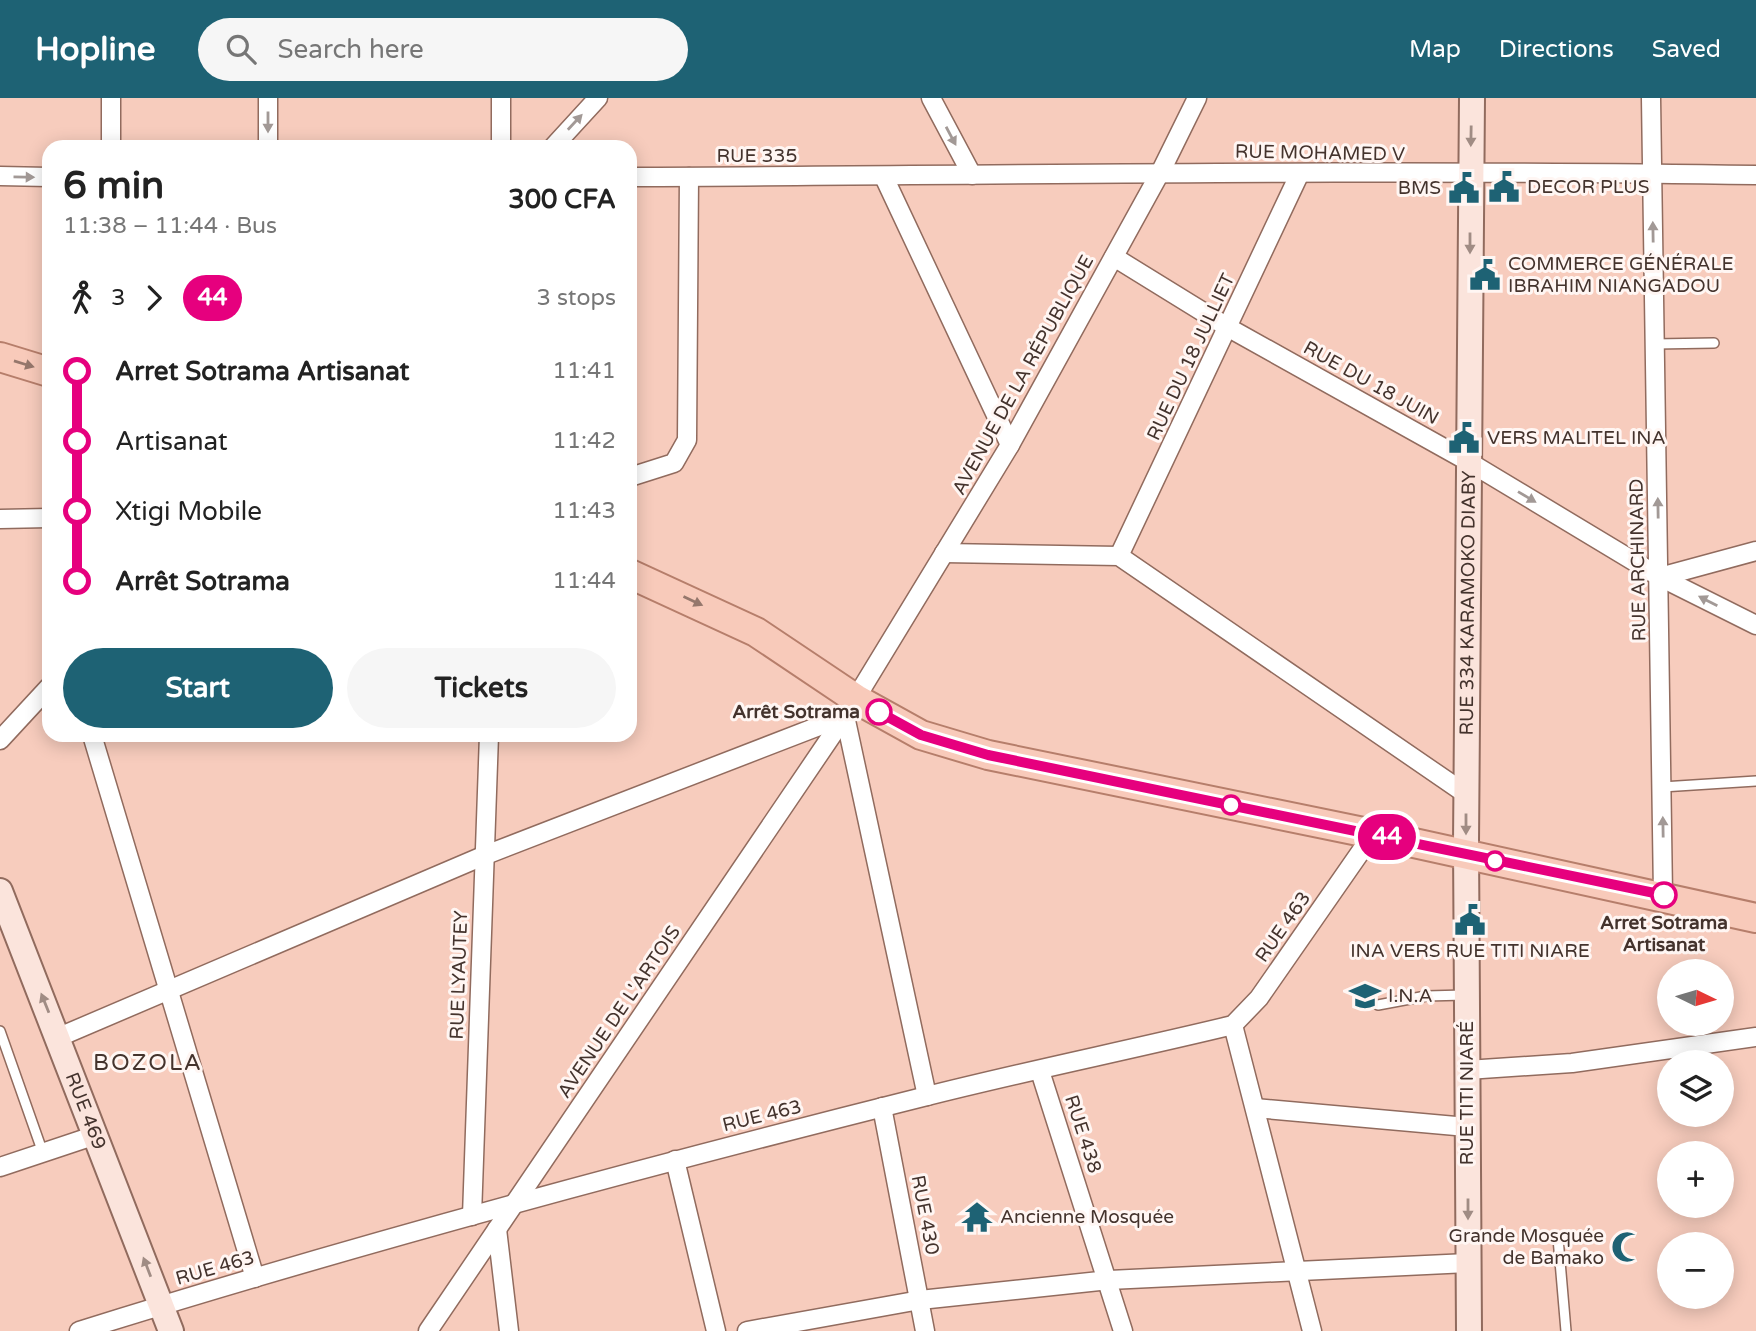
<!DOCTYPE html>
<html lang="en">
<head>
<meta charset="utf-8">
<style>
	:root { --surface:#fff; --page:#f6f6f6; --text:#222; --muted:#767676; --accent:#1e6274 }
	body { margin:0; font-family:"Varela Round",sans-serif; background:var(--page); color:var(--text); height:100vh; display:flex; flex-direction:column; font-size:26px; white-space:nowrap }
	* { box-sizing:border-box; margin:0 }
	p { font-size:23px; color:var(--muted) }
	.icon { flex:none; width:38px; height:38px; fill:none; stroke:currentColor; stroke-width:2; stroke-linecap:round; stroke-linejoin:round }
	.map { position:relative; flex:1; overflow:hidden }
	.side { position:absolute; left:42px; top:42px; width:595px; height:602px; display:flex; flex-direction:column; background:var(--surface); border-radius:21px; box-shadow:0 4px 18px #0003 }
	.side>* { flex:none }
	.badge { padding:0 14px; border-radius:23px; font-size:24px; line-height:46px }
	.needle { width:46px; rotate:95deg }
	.tools { position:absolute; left:1657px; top:861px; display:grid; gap:14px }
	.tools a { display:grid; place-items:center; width:77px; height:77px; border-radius:50%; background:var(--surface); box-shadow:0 4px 18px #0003; font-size:35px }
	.map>.badge { position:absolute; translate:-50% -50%; box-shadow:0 0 0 4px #fff }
	.legs { display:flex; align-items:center; gap:10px; height:77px; padding:0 21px; font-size:23px }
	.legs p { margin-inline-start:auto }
	.headline { display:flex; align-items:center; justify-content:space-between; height:119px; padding:0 21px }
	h1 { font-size:38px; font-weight:700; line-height:52px }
	.button { display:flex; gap:14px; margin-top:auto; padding:14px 21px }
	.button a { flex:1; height:80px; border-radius:42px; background:var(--accent); color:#fff; font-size:28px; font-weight:700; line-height:80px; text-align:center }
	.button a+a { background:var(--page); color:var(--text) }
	ul { padding:0 21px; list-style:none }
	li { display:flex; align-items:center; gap:24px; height:70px; font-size:26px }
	li i { display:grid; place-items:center; width:10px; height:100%; margin:0 9px; background:currentColor }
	li i::after { content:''; width:18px; height:18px; margin:-9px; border:5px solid; border-radius:50%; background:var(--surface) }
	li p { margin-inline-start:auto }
	li:first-child i { background:linear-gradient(#0000 50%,currentColor 0) }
	li:last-child i { background:linear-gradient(currentColor 50%,#0000 0) }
	header { display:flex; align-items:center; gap:42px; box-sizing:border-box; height:98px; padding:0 35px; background:var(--accent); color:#fff }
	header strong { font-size:33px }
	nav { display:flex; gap:38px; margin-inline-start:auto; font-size:24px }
	.search { width:490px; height:63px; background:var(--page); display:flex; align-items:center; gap:18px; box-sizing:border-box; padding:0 24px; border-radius:38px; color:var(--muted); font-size:26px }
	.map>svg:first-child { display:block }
</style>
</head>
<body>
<header>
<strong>Hopline</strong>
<div class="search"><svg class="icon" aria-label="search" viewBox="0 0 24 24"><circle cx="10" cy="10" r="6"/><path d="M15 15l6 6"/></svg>Search here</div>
<nav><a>Map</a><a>Directions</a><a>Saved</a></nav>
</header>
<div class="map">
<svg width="1756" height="1233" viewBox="0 0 1756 1233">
	<rect width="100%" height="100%" fill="#f7ccbd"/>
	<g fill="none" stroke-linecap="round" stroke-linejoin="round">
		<defs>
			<g id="lane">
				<polyline points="1655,246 1714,245"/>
				<polyline points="1662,689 1756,683"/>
				<polyline points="1378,907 1426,898 1465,897"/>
				<polyline points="0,933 43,1055"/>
				<polyline points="1558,1140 1566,1233"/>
			</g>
			<g id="street">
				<polyline points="268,0 268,49"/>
				<polyline points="931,0 972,77"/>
				<polyline points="1651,0 1663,797"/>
				<polyline points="111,49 111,0"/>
				<polyline points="501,49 501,0"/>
				<polyline points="553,49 598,0"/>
				<polyline points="0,78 49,79"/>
				<path d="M630,79C1005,77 1381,71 1756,77"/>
				<polyline points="884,79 1010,347"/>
				<polyline points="1114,159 1229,230 1469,364 1660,479 1756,527"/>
				<polyline points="630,379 674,365 687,342 689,79"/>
				<polyline points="0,421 49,420"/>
				<polyline points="944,455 1119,458 1466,696"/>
				<polyline points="1119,458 1299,77"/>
				<polyline points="1660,479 1756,453"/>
				<polyline points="845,618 927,998"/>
				<polyline points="92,637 255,1180"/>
				<polyline points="0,642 49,589"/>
				<polyline points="1233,927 1312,1233"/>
				<polyline points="59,939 483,758 845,618"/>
				<polyline points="1467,972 1572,965 1756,939"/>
				<polyline points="1040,973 1123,1233"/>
				<polyline points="882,1009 925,1233"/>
				<polyline points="1255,1010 1467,1029"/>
				<polyline points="675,1062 716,1233"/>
				<polyline points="0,1069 96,1037"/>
				<polyline points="472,1118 489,637"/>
				<polyline points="497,1131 509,1233"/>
				<path d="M79,1233C357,1146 640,1070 923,999C1025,973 1130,952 1233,927L1259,900L1373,736"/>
				<polyline points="428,1233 845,618 1010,347 1161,73 1197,0"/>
				<polyline points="747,1233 920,1202 1109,1182 1468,1165"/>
			</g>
			<g id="secondary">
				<path id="s1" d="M0,793L171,1233"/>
				<path id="s2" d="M1469,1233L1466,746L1472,0"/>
			</g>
			<g id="primary">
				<polyline points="0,259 49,274"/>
				<polyline points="630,476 756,534 856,601 921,637 988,657 1373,736 1756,820"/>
			</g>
		</defs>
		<!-- lane casing -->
		<use href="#lane" stroke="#916b5e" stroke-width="12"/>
		<!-- street casing -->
		<use href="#street" stroke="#916b5e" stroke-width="21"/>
		<!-- secondary casing -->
		<use href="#secondary" stroke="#916b5e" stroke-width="28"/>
		<!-- primary casing -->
		<use href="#primary" stroke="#b67e6b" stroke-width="32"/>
		<!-- lane -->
		<use href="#lane" stroke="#fff" stroke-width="9"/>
		<!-- street -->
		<use href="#street" stroke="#fff" stroke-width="18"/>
		<!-- secondary -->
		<use href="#secondary" stroke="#fbe4dc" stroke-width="24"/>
		<!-- primary -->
		<use href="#primary" stroke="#f8caba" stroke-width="28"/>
	</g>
	<!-- one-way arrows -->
	<defs><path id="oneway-solid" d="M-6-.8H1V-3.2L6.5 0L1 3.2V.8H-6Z" transform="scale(1.75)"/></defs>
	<g fill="#a29996">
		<use href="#oneway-solid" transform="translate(268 24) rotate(90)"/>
		<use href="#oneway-solid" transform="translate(575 24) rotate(-47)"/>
		<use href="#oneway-solid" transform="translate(951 38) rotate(62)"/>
		<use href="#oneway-solid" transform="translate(24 79) rotate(1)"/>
		<use href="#oneway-solid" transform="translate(1653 134) rotate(-91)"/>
		<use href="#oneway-solid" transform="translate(1527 399) rotate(31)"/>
		<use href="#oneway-solid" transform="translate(1658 410) rotate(-91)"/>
		<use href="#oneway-solid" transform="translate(1708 503) rotate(-153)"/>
		<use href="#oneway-solid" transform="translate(1663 729) rotate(-91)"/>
	</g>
	<g fill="#a08c84">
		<use href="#oneway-solid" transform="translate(1471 38) rotate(91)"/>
		<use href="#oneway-solid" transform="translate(1470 145) rotate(90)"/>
		<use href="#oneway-solid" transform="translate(1466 726) rotate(90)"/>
		<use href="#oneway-solid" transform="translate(45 905) rotate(-112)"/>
		<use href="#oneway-solid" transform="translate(1468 1111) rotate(90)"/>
		<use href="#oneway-solid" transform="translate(147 1169) rotate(-111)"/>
	</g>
	<g fill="#95776c">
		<use href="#oneway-solid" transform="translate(24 266) rotate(17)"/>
		<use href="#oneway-solid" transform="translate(693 503) rotate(25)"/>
	</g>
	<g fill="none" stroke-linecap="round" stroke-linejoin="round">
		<defs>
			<polyline id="line-1" points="879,614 921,637 988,657 1664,797"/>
		</defs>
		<!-- line-1 casing -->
		<use href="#line-1" stroke="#fff" stroke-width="16"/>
		<!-- line-1 -->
		<use href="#line-1" stroke="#e6007e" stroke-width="10"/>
	</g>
	<!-- icons -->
	<defs>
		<symbol id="civic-bare" viewBox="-9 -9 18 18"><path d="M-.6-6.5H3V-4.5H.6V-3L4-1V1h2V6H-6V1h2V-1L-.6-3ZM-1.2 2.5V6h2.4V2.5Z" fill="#1e6274" stroke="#fff6f3" stroke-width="2.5" paint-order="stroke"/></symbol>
		<symbol id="school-bare" viewBox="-9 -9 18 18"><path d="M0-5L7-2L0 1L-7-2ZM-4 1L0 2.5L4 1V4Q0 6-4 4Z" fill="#1e6274" stroke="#fff6f3" stroke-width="2.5" paint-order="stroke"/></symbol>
		<symbol id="temple-bare" viewBox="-9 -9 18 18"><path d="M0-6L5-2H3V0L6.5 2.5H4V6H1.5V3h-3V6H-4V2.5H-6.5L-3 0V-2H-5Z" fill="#1e6274" stroke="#fff6f3" stroke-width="2.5" paint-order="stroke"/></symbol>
		<symbol id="mosque-bare" viewBox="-9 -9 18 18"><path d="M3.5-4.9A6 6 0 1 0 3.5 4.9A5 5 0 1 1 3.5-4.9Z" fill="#1e6274" stroke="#fff6f3" stroke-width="2.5" paint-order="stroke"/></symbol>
	</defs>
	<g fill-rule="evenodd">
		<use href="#civic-bare" x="1482" y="67" width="44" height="44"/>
		<use href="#civic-bare" x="1442" y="68" width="44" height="44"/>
		<use href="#civic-bare" x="1463" y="155" width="44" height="44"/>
		<use href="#civic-bare" x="1442" y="318" width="44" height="44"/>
		<use href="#civic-bare" x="1448" y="800" width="44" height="44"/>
		<use href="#school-bare" x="1343" y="876" width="44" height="44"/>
		<use href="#temple-bare" x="955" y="1097" width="44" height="44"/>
		<use href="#mosque-bare" x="1605" y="1127" width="44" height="44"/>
	</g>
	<!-- markers -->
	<g fill="#fff" stroke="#e6007e" stroke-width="3.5">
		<circle cx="879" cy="614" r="12"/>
		<circle cx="1231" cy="707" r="9"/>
		<circle cx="1495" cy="763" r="9"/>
		<circle cx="1664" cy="797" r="12"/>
	</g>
	<g text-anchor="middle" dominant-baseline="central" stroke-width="6" stroke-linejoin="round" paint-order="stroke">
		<!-- street labels -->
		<g font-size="19" fill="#44332d" stroke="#fff6f3">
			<text transform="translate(1320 55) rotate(1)">RUE MOHAMED V</text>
			<text x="757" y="58">RUE 335</text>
			<text transform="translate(1191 259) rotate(-65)">RUE DU 18 JULLIET</text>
			<text transform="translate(1023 277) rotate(-61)">AVENUE DE LA RÉPUBLIQUE</text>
			<text transform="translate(1371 285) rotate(29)">RUE DU 18 JUIN</text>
			<text transform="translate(1638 462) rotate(-91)">RUE ARCHINARD</text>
			<text stroke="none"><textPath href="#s2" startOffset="728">RUE 334 KARAMOKO DIABY</textPath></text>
			<text transform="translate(1283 829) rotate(-55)">RUE 463</text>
			<text transform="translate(459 877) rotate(-88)">RUE LYAUTEY</text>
			<text transform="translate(619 914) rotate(-56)">AVENUE DE L'ARTOIS</text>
			<text transform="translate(1467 995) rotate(-90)">RUE TITI NIARÉ</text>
			<text stroke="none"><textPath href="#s1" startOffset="236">RUE 469</textPath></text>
			<text transform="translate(762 1018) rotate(-14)">RUE 463</text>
			<text transform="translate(1083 1036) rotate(72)">RUE 438</text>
			<text transform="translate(925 1117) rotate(79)">RUE 430</text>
			<text transform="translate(215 1170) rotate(-16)">RUE 463</text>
		</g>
		<!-- poi labels -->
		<g font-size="19" fill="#44332d" stroke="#fff6f3" text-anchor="start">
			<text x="1527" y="89">DECOR PLUS</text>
			<text x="1441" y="90" text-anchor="end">BMS</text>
			<text x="1508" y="166">COMMERCE GÉNÉRALE<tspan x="1508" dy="22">IBRAHIM NIANGADOU</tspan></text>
			<text x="1487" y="340">VERS MALITEL INA</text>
			<text x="1470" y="853" text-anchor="middle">INA VERS RUE TITI NIARE</text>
			<text x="1388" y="898">I.N.A</text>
			<text x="1000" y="1119">Ancienne Mosquée</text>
			<text x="1604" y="1138" text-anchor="end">Grande Mosquée<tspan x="1604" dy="22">de Bamako</tspan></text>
		</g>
		<!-- stop labels -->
		<g font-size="19" font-weight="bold" fill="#44332d" stroke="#fff6f3" text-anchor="end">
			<text x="860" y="614">Arrêt Sotrama</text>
			<text x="1664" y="825" text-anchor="middle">Arret Sotrama<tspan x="1664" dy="22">Artisanat</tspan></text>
		</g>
		<!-- quarter labels -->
		<g font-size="23" letter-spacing="2" fill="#44332d" stroke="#fff6f3">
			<text x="148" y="965">BOZOLA</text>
		</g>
	</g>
</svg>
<div class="tools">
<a><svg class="needle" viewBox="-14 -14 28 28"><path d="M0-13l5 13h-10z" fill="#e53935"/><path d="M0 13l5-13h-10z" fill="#767676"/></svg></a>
<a><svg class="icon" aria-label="layers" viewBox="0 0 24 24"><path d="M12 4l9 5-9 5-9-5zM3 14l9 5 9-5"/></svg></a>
<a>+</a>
<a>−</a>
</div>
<b class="badge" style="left:1387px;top:739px;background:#e6007e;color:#fff">44</b>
<section class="side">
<div class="headline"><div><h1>6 min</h1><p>11:38 – 11:44 · Bus</p></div><b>300 CFA</b></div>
<div class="legs"><svg class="icon" aria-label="walk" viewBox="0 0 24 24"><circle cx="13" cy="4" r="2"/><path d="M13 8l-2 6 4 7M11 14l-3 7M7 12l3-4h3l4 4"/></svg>3<svg class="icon" aria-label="forward" viewBox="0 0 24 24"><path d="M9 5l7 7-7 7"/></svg><b class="badge" style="background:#e6007e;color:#fff">44</b><p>3 stops</p></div>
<ul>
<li><i style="color:#e6007e"></i><b>Arret Sotrama Artisanat</b><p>11:41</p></li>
<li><i style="color:#e6007e"></i><span>Artisanat</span><p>11:42</p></li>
<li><i style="color:#e6007e"></i><span>Xtigi Mobile</span><p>11:43</p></li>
<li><i style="color:#e6007e"></i><b>Arrêt Sotrama</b><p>11:44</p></li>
</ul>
<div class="button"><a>Start</a><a>Tickets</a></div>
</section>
</div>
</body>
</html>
